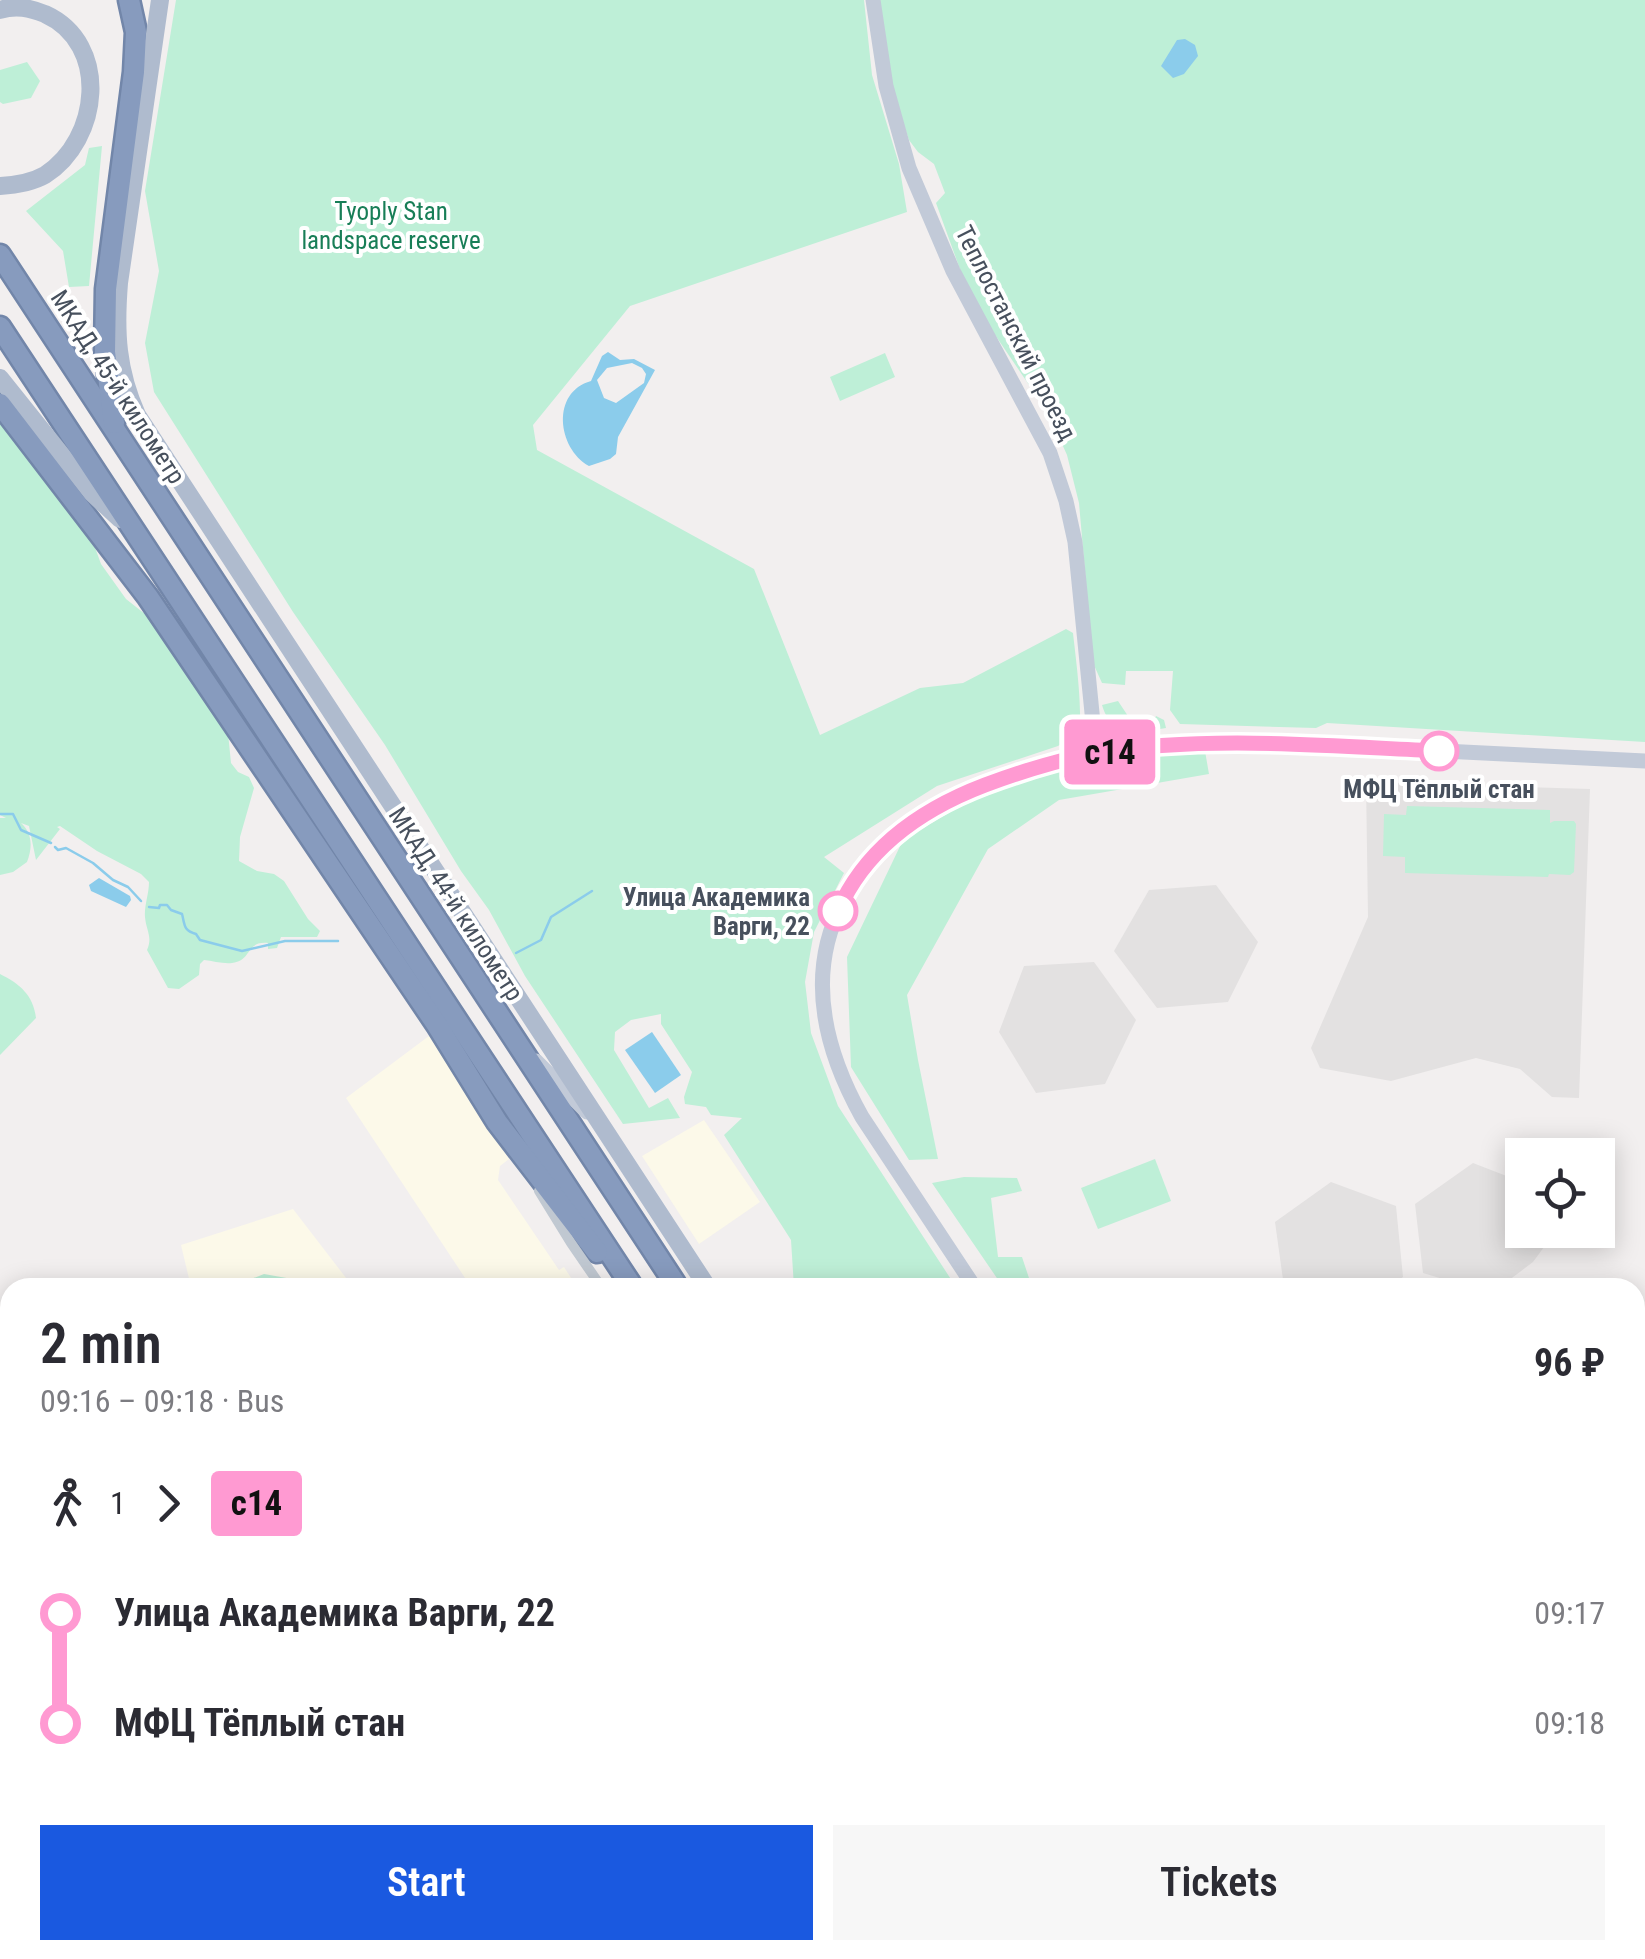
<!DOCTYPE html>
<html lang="en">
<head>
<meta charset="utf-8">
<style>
	:root { --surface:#fff; --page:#f7f7f7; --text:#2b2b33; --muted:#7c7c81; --accent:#1a59e0 }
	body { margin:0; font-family:"Roboto Condensed",sans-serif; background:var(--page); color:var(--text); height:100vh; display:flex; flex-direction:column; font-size:38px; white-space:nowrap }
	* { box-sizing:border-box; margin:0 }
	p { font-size:32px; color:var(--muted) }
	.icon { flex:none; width:55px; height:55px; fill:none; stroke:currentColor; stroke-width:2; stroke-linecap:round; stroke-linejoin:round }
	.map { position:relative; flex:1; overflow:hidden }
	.details { position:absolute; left:0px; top:1278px; width:1645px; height:682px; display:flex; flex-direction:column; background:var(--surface); border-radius:30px 30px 0 0; box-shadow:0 5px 25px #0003 }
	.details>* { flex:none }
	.badge { padding:0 20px; border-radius:8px; font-size:35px; line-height:65px }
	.tools { position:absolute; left:1505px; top:1138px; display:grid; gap:20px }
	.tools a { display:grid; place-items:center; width:110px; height:110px; border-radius:0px; background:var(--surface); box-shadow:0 5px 25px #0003; font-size:50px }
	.map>.badge { position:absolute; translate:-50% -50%; box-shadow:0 0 0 5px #fff }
	.legs { display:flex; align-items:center; gap:15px; height:110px; padding:0 40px; font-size:32px }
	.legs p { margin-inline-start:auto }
	.headline { display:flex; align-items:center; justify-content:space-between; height:170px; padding:0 40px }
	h1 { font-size:55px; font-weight:600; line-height:75px }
	.cta { display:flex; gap:20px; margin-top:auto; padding:20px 40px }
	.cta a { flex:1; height:115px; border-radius:0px; background:var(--accent); color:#fff; font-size:40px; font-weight:600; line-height:115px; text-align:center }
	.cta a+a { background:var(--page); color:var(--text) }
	ul { padding:0 40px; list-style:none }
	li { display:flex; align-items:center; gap:35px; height:110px; font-size:38px }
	li i { display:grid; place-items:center; width:15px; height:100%; margin:0 12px; background:currentColor }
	li i::after { content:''; width:25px; height:25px; margin:-12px; border:8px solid; border-radius:50%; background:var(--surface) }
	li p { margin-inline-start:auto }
	li:first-child i { background:linear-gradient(#0000 50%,currentColor 0) }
	li:last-child i { background:linear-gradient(currentColor 50%,#0000 0) }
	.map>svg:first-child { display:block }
</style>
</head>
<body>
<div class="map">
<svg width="1645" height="1959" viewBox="0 0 1645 1959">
	<rect width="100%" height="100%" fill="#f2efef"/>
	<!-- commercial -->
	<g fill="#fcf9e9">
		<polygon points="429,1036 509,1159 500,1166 498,1180 559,1270 564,1267 577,1287 471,1287 346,1098"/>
		<polygon points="704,1120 760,1202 699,1244 642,1156"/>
		<polygon points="293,1209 353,1287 191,1287 181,1245"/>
		<polygon points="941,1950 1024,1950 1030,1959 943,1959"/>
	</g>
	<!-- education -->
	<g fill="#e3e1e1">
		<polygon points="1366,782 1590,789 1579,1098 1552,1097 1520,1069 1476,1058 1391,1081 1320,1068 1311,1048 1368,917"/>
		<polygon points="1216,885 1258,942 1228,1002 1157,1008 1114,951 1149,890"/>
		<polygon points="1094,962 1136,1020 1105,1084 1036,1093 999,1032 1024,966"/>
		<polygon points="1473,1163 1522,1182 1522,1230 1545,1230 1547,1243 1533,1262 1500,1287 1469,1287 1423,1273 1415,1204"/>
		<polygon points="1331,1182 1396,1206 1403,1277 1387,1287 1284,1287 1275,1222"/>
	</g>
	<!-- green -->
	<g fill="#beefd7">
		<path d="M176,0H864L872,75L899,164L907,212L630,306L533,425L537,450L754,569L820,735L920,688L963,683L1066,629L1073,633C1075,652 1084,717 1078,731C1074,738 1064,742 1058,746L937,786L824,857L844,873L814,932L805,982L811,1033L838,1106L956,1287H794L791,1240L724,1135L742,1118L711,1115L706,1107L685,1104L684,1097L692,1072L661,1024V1014L631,1020L615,1032L614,1050L649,1108L668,1098L680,1118L623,1124L525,976L489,910L461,871L385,745L293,612L154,392L145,343L159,271L145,191Z"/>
		<polygon points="879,0 1645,0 1645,742 1327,723 1316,728 1180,724 1170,710 1173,671 1126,671 1125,685 1102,683 1093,663 1079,503 1067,455 1048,413 989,326 965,283 936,203 945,193 934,164 918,152 909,140 890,83"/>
		<polygon points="27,62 40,81 31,98 3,104 0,102 0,70"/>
		<polygon points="102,146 89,286 69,287 63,251 26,211 85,165 89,148"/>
		<polygon points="885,353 895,377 840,401 830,377"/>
		<path d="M0,418L89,531L101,564L126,599L145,614L228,733L231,763L238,772L249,777L254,788L240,837L239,861L257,871L274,874L284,881L308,919L320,931L317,937H281L277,948L268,949V943C245,941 253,960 232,963C223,964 213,961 204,960L200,964L199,975L179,989L168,988L147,950C153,937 146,930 145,917C144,906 149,894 149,882L141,874L97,851L60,826L57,827L60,829L36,860L29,826L21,823C32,833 33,846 27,862L13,872L0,875V818H6L0,815Z"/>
		<path d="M1118,701L1130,719L1154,720L1156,716L1164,720L1166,728C1138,732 1112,739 1102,705Z"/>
		<polygon points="1205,751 1209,774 1059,800 988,849 907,995 918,1060 938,1159 909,1160 851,1067 847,957 903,840 979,795 1063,767"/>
		<polygon points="1407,806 1550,810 1550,823 1554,821 1574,821 1576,824 1574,872 1570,875 1549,874 1548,877 1405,873 1405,857 1383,856 1384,814 1406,815"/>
		<path d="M0,974C20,984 33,995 36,1018L0,1055Z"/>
		<polygon points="1155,1159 1171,1201 1098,1229 1081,1188"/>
		<polygon points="964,1177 1017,1178 1022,1191 991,1198 998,1257 1022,1257 1032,1287 1003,1287 932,1183"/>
		<polygon points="264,1274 309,1282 313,1287 243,1287 246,1281"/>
	</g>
	<!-- water -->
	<g fill="#8bcceb" fill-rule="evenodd">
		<polygon points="1185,39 1195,45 1198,56 1184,74 1173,78 1161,66 1177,40"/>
		<path d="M608,352L620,360L634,359L655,370L618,437L616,454L610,459L589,466C557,448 551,392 591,381L602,356ZM632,363L642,368L646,374L644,383L616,403L604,398L597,380L607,368Z"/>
		<polygon points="99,878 130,896 131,900 126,907 91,891 89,885"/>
		<polygon points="652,1032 681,1075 655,1093 625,1050"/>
	</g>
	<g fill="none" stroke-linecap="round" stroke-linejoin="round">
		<!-- stream -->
		<g stroke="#8bcceb" stroke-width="2.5">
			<polyline points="0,814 13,814 21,830 51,843"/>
			<polyline points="55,847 58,850 66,848 93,863 113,880 128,887 141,901"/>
			<path d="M149,907L159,908L160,905H167L171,910L182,914C185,925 183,930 196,934L200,940L242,951L285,941H338"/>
			<polyline points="516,953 541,940 551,917 592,891"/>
		</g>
		<defs>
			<g id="highway">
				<polyline points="0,255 678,1288"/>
				<polyline points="0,327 633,1288"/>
				<polyline points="0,404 148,597 437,1025 497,1122 597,1252"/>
				<polyline points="114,423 105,352 106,289 134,72 136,32 129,0"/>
				<polyline points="1071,1950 1077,1959"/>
				<polyline points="1117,1950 1123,1959"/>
			</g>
		</defs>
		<!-- highway casing -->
		<use href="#highway" stroke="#7286a9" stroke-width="25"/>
		<!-- street -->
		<g stroke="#c0c8d1" stroke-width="10">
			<polyline points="539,1191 571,1243 602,1288"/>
			<polyline points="1039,1950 1045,1959"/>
		</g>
		<!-- secondary -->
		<g stroke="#c2cad8" stroke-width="15">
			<polyline points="873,0 886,86 909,168 953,271 1050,453 1066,501 1075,542 1096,753"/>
			<polyline points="536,1061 587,1112"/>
			<path d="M975,1288L862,1117C824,1049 805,974 843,902C879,831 940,799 1014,776C1040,767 1067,758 1094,754C1195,736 1301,745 1403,749C1484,753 1564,757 1645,761"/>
			<polyline points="1635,1380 1645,1372"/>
		</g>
		<!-- primary -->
		<g stroke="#afbbce" stroke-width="18">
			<path d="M160,0L119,283C115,333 117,370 137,415L708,1288"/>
			<path d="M0,10C16,5 30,8 45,14C111,44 100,140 45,175C31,183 16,185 0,186"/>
			<polyline points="0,378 92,493 120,519"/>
		</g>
		<!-- highway -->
		<use href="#highway" stroke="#879bbe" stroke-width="20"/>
	</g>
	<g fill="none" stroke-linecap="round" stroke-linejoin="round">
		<defs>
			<path id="line-1" d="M838,911C866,847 922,809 985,785C1020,772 1058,760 1095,753C1208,735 1325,746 1439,751"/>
		</defs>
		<!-- line-1 casing -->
		<use href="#line-1" stroke="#fff" stroke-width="22"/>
		<!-- line-1 -->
		<use href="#line-1" stroke="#ff9ad2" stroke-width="15"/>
	</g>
	<!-- markers -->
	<g fill="#fff" stroke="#ff9ad2" stroke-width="5">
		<circle cx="1439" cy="751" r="18"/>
		<circle cx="838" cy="911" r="18"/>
	</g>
	<g text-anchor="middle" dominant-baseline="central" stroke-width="8" stroke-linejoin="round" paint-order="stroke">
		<!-- park labels -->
		<g font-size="25" fill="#187e57" stroke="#fff">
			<text x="391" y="211">Tyoply Stan<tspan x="391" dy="29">landspace reserve</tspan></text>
		</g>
		<!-- street labels -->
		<g font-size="25" fill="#47505d" stroke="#fff">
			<text transform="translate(1016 333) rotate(63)">Теплостанский проезд</text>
			<text transform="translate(118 387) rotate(57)">МКАД, 45-й километр</text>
			<text transform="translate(456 904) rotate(57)">МКАД, 44-й километр</text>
		</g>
		<!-- stop labels -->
		<g font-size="25" font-weight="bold" fill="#47505d" stroke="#fff">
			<text x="1439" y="789">МФЦ Тёплый стан</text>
			<text x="810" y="897" text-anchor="end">Улица Академика<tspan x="810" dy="29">Варги, 22</tspan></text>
		</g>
	</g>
</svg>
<div class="tools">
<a><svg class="icon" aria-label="locate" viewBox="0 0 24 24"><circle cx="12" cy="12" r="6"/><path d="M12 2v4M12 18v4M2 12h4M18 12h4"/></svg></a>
</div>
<b class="badge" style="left:1110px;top:752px;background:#ff9ad2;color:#111">с14</b>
<section class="details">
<div class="headline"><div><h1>2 min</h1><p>09:16 – 09:18 · Bus</p></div><b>96 ₽</b></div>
<div class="legs"><svg class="icon" aria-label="walk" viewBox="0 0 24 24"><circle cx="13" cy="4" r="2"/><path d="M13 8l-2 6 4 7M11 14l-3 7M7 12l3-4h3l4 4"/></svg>1<svg class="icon" aria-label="forward" viewBox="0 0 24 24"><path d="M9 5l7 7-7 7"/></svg><b class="badge" style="background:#ff9ad2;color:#111">с14</b></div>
<ul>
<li><i style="color:#ff9ad2"></i><b>Улица Академика Варги, 22</b><p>09:17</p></li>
<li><i style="color:#ff9ad2"></i><b>МФЦ Тёплый стан</b><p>09:18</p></li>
</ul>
<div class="cta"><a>Start</a><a>Tickets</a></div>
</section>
</div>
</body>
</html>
